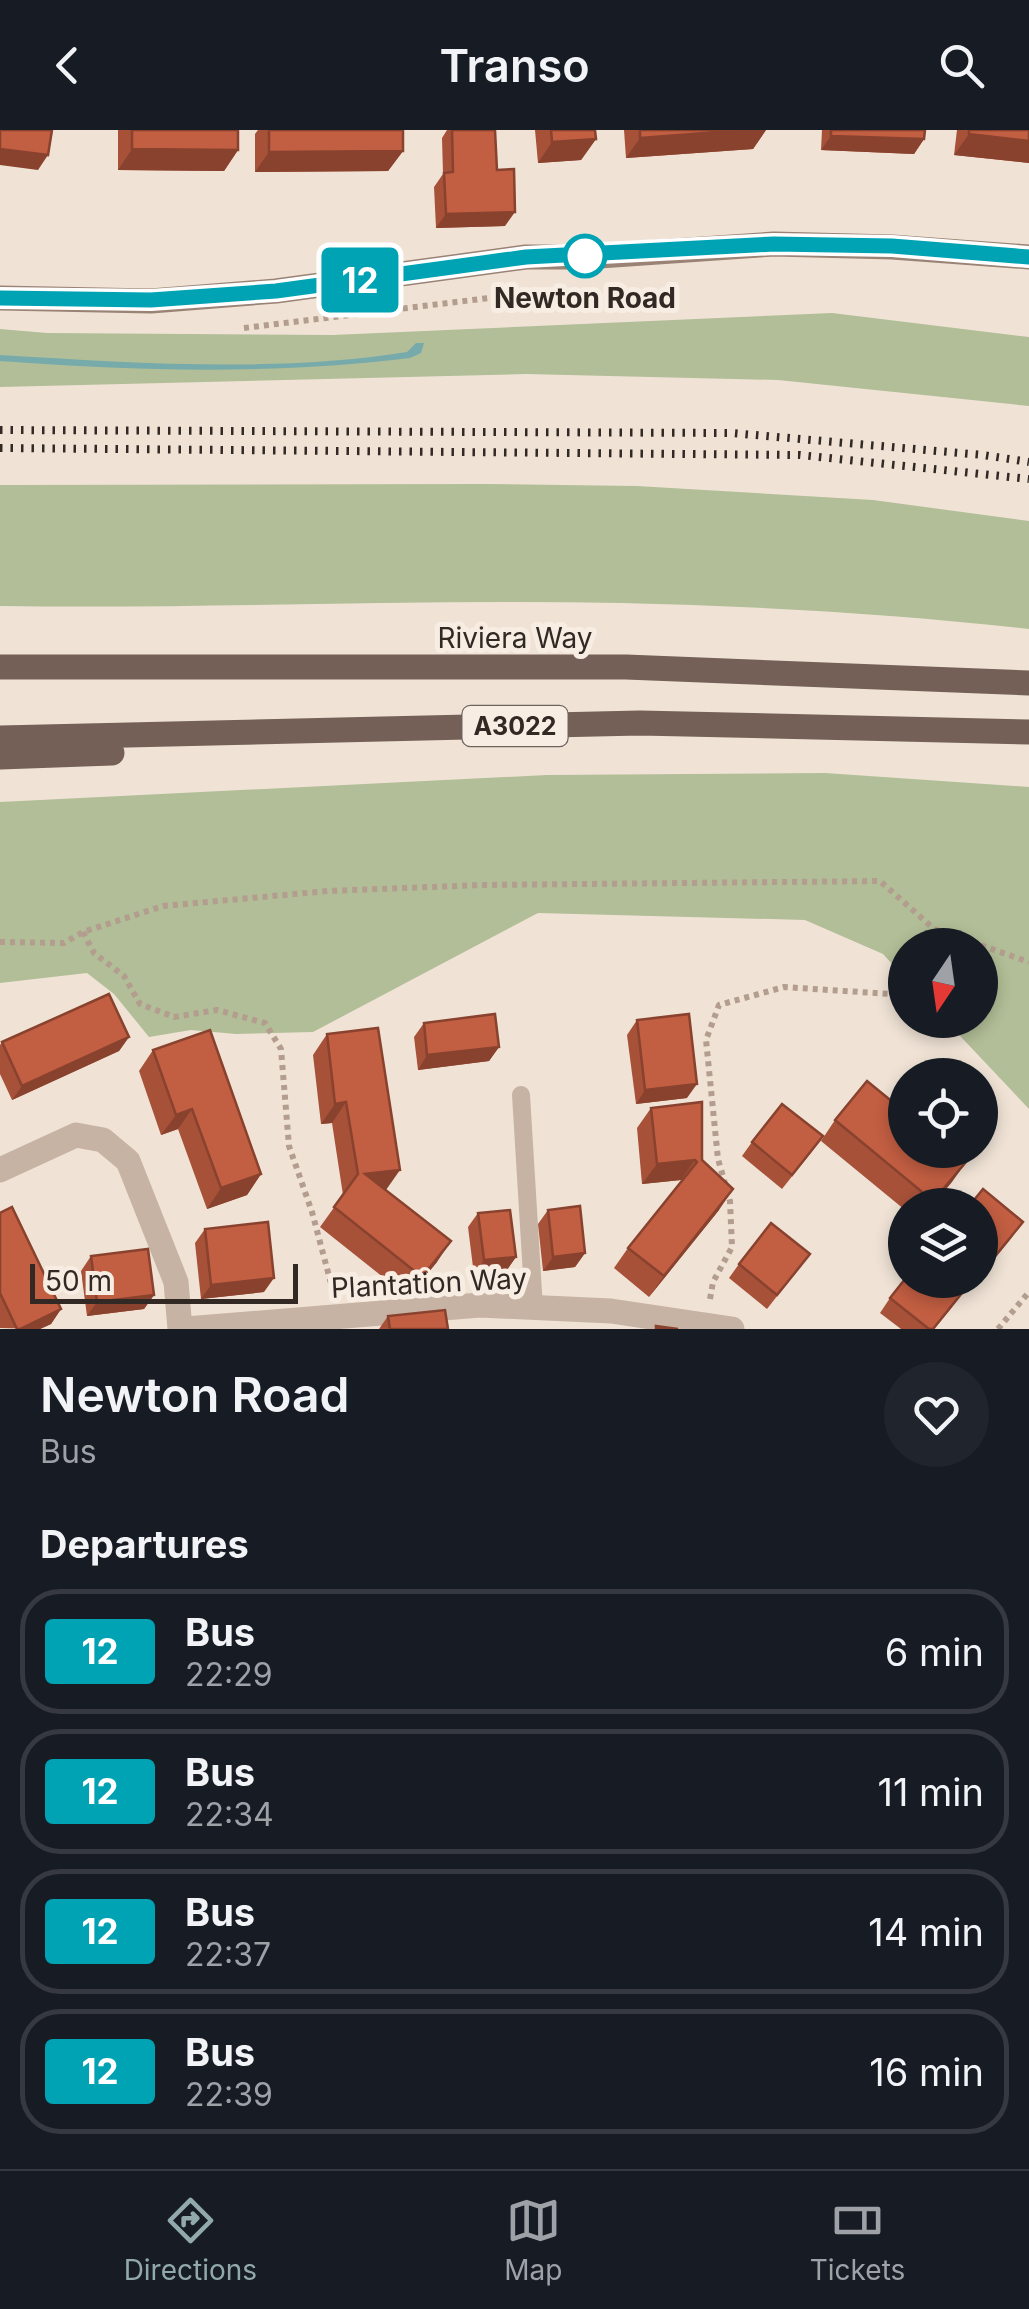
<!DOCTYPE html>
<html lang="en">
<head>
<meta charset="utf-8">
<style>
	:root { --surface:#171b24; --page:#20242c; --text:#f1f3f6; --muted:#9ea1a6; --line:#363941; --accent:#91a9ac }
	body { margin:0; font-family:Inter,sans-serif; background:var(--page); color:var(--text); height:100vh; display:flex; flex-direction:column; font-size:38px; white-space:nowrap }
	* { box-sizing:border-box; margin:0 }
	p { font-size:32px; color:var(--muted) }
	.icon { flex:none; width:55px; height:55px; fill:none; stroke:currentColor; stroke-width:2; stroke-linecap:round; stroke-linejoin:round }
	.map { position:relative; height:1199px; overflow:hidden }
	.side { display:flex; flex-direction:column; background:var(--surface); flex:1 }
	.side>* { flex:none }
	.badge { padding:0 20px; border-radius:8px; font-size:35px; line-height:65px }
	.needle { width:65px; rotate:193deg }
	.fabs { position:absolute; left:888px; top:798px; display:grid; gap:20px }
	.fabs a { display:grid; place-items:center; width:110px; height:110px; border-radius:50%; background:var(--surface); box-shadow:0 5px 15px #0003; font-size:50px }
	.scale { position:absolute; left:30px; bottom:25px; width:268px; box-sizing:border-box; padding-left:10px; border:5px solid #322925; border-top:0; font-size:28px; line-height:35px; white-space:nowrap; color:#322925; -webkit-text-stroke:8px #f8ede2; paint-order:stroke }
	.map>.badge { position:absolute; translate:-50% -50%; box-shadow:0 0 0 5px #fff }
	h2 { padding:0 40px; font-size:38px; line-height:90px }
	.round { display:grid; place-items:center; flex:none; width:105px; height:105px; border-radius:52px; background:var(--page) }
	.headline { display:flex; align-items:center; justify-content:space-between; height:170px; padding:0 40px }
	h1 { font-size:48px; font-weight:600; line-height:75px }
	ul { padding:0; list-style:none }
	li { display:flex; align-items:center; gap:30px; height:125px; margin:0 20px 15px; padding:0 20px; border:5px solid var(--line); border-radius:40px }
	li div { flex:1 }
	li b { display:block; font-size:38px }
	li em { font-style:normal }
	li .badge { min-width:110px; font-weight:700; text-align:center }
	header { display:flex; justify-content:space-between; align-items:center; height:130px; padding:0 40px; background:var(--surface); font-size:45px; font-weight:600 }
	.tabs { display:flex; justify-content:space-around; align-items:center; height:140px; border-top:2px solid var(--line); background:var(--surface); font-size:28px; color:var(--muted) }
	.tabs a { display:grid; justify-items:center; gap:5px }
	.tabs .on { color:var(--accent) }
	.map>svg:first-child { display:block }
</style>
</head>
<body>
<header><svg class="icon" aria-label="back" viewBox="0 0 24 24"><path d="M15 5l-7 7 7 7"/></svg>Transo<svg class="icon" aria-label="search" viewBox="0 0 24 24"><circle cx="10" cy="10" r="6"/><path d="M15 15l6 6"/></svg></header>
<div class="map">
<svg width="1029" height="1199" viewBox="0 0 1029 1199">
	<rect width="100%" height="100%" fill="#f0e3d6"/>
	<!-- green -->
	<g fill="#b2be97">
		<polygon points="832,183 1029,207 1029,276 778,250 526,244 0,257 0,199 47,203 333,205"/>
		<path d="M485,354L637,356L873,370L1029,391V499C894,484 757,476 621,473C414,469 207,479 0,476V355Z"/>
		<polygon points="825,643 1029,657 1029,979 945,890 980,890 980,815 905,815 905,848 883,824 805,790 538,783 313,902 236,904 191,900 149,907 114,864 87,843 0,853 0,672 547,645"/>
	</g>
	<!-- water -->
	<path fill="#77aaab" d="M416,213H424L421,223L410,228C273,245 137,241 0,231V225C133,233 275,243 407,222Z"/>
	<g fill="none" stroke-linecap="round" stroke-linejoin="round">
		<!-- path -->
		<g stroke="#b29d8e" stroke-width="6" stroke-dasharray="5 5" stroke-linecap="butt">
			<polyline points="244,198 554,160"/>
			<polyline points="83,802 94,823 124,846 140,874 174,887 217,880 265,893 281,919 289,1016 312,1082 333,1161"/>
			<polyline points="0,812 64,813 83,802 163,776 328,761 481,755 880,751 934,799 1029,832"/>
			<polyline points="710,1169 713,1152 732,1117 730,1071 718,1029 706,910 719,875 784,857 890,864 905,859"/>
			<polyline points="998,1199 1029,1162"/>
		</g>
		<!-- lane -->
		<polyline stroke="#c7b3a3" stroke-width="18" points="521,965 534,1178"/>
		<!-- street -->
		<g stroke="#c7b3a3" stroke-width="25">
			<polyline points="0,1040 76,1005 103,1010 128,1031 176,1152 180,1199"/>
			<polyline points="186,1199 480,1175 611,1181 732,1199"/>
		</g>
		<!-- secondary -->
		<polyline stroke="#9a8275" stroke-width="25" points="0,168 151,171 276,161 526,127 585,127 774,114 892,117 1029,127"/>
		<!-- primary -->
		<g stroke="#746056" stroke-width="25">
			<polyline points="0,537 626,537 1029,553"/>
			<polyline points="0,608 640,593 1029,602"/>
			<polyline points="0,627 112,623"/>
		</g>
		<!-- rail -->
		<g stroke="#322925" stroke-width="8" stroke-dasharray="2.5 8" stroke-linecap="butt">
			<polyline points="0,300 732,303 983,325 1029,332"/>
			<polyline points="0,318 800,325 1029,349"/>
		</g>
	</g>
	<!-- wall -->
	<g fill="#a75139">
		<polygon points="118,0 238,0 238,20 224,41 118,40"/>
		<polygon points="258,0 403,0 403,21 388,41 255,42 255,4"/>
		<polygon points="447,0 495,0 497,40 505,96 436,98 434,57 443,44 442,8"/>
		<polygon points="535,0 595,0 596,9 581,30 538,33"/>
		<polygon points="624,0 766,0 753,19 626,28"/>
		<polygon points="822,0 925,0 924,9 914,24 821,20"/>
		<polygon points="957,0 1029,0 1029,33 954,25"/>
		<polygon points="637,890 687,968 636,974 627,905"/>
		<polygon points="424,893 499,917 489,931 418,940 414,907"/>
		<polygon points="327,904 386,1060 437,1132 408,1167 320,1097 343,1065 332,993 321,994 313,925"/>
		<polygon points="129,907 119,921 12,970 0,944 0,915 2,912"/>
		<polygon points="153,920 261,1044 247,1065 207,1079 178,999 161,1005 139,941"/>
		<polygon points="651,978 702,1030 719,1080 649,1167 614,1138 628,1118 681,1051 681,1050 642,1054 637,998"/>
		<polygon points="835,990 966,1032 933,1075 905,1075 905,1080 821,1011"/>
		<polygon points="752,1012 813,1020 782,1059 742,1026"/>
		<polygon points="980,1075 1013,1106 982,1144 980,1142"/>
		<polygon points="548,1080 585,1123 575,1137 543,1141 538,1094"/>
		<polygon points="0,1083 61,1179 51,1194 40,1199 0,1198"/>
		<polygon points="478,1083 516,1127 506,1141 474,1145 468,1097"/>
		<polygon points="205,1099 264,1162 201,1169 195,1113"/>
		<polygon points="810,1124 767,1179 729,1148 739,1134"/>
		<polygon points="91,1126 154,1165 144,1179 87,1186 81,1141"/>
		<polygon points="890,1168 952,1177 934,1199 901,1199 880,1183"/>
		<polygon points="388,1186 448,1199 379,1199"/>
	</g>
	<!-- shaded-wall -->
	<g fill="#88422e">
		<polygon points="744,0 766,0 753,19 626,28 640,8"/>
		<polygon points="969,4 1029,11 1029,33 954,25"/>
		<polygon points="831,6 924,9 914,24 821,20"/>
		<polygon points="596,9 581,30 538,33 552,12"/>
		<polygon points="0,19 48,25 38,40 0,35"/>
		<polygon points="132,19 238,20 224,41 118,40"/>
		<polygon points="403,21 388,41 255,42 269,22"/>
		<polygon points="515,82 505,96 436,98 446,84"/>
		<polygon points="129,907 119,921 12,970 22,956"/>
		<polygon points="499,917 489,931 418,940 427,925"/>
		<polygon points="697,954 687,968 636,974 645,960"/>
		<polygon points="346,972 332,993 321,994 335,974"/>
		<polygon points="192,979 178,999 161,1005 176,985"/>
		<polygon points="695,1030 681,1050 642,1054 657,1034"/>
		<polygon points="966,1032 952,1052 933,1075 931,1075"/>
		<polygon points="400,1040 386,1060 365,1044"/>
		<polygon points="261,1044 247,1065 207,1079 221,1058"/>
		<polygon points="733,1059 719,1080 649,1167 664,1146"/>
		<polygon points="451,1111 437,1132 408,1167 422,1147"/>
		<polygon points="585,1123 575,1137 543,1141 553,1127"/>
		<polygon points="516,1127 506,1141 474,1145 484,1130"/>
		<polygon points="274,1148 264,1162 201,1169 211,1155"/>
		<polygon points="154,1165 144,1179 87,1186 97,1172"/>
		<polygon points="61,1179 51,1194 40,1199 20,1199"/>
	</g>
	<!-- building -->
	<g fill="#c25e42" stroke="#88422e" stroke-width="2.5">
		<polygon points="0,0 52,0 48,25 0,19"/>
		<polygon points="132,0 238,0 238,20 132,19"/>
		<polygon points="269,0 403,0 403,21 269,22"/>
		<polygon points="452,0 495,0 497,40 514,39 515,82 446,84 444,43 453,42"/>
		<polygon points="551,0 595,0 596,9 552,12"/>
		<polygon points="640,0 744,0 640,8"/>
		<polygon points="831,0 925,0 924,9 831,6"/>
		<polygon points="969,0 1029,0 1029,11 969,4"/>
		<polygon points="109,864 129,907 22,956 2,912"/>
		<polygon points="495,884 499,917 427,925 424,893"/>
		<polygon points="689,884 697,954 645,960 637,890"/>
		<polygon points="378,898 400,1040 365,1044 451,1111 422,1147 334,1077 358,1044 346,972 335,974 327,904"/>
		<polygon points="210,900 261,1044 221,1058 192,979 176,985 153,920"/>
		<polygon points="867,951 905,982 905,1020 952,1020 966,1032 933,1071 835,990"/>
		<polygon points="702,972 702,1030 733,1059 664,1146 628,1118 697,1032 695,1030 657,1034 651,978"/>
		<polygon points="782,974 823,1006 792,1045 752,1012"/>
		<polygon points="983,1059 1023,1092 992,1130 980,1120 980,1075 970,1075"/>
		<polygon points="580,1076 585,1123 553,1127 548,1080"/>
		<polygon points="12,1077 61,1179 20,1199 17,1199 0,1163 0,1083"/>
		<polygon points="510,1080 516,1127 484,1130 478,1083"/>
		<polygon points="268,1092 274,1148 211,1155 205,1099"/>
		<polygon points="771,1093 810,1124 777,1165 739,1134"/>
		<polygon points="148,1119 154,1165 97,1172 91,1126"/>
		<polygon points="905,1149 946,1150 962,1163 933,1199 929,1199 890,1168"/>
		<polygon points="445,1180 448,1199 390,1199 388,1186"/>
		<polygon points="656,1196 678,1199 656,1199"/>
	</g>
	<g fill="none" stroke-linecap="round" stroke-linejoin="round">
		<defs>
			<polyline id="line" points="0,168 151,170 276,161 526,127 774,114 892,116 1029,127"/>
		</defs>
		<!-- line casing -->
		<use href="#line" stroke="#fff" stroke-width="22"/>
		<!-- line -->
		<use href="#line" stroke="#00a3b4" stroke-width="15"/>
	</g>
	<!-- markers -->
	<circle fill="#fff" stroke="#00a3b4" stroke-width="5" cx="585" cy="126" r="20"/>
	<g text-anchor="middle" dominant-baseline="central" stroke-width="10" stroke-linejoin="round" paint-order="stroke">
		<!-- shield labels -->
		<rect fill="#f8ede2" stroke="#6d645e" stroke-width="2.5" x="462.5" y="576" width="105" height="40" rx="8"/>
		<g font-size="25" font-weight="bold" fill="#322925">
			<text x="515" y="596">A3022</text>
		</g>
		<!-- stop labels -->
		<g font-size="28" font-weight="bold" fill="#322925" stroke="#f8ede2">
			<text x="585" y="168">Newton Road</text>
		</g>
		<!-- street labels -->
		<g font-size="28" fill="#322925" stroke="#f8ede2">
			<text x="515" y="508">Riviera Way</text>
			<text transform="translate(429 1153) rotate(-3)">Plantation Way</text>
		</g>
	</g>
</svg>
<div class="fabs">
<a><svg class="needle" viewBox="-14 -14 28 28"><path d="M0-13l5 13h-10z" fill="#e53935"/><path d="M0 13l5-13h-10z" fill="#9ea1a6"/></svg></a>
<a><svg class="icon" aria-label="locate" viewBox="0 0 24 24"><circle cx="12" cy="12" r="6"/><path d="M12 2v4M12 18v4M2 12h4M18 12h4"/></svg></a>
<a><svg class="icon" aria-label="layers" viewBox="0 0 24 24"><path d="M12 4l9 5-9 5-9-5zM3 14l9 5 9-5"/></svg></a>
</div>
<div class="scale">50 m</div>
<b class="badge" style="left:360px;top:150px;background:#00a3b4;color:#fff">12</b>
</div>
<section class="side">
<div class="headline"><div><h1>Newton Road</h1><p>Bus</p></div><a class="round"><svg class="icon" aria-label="heart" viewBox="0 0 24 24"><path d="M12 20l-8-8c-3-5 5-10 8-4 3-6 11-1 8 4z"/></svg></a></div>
<h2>Departures</h2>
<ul>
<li><span class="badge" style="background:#00a3b4;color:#fff">12</span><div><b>Bus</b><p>22:29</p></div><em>6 min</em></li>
<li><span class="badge" style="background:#00a3b4;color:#fff">12</span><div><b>Bus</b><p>22:34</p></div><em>11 min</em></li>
<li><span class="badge" style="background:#00a3b4;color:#fff">12</span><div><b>Bus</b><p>22:37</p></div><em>14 min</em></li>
<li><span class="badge" style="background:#00a3b4;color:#fff">12</span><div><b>Bus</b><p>22:39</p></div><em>16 min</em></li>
</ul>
</section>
<nav class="tabs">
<a class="on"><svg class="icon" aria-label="directions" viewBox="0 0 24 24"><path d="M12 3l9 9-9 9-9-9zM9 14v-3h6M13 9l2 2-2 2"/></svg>Directions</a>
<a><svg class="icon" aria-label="map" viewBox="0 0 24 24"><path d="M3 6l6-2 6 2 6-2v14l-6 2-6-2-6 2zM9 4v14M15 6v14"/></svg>Map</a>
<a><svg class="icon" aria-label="tickets" viewBox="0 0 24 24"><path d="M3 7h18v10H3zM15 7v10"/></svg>Tickets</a>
</nav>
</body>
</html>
